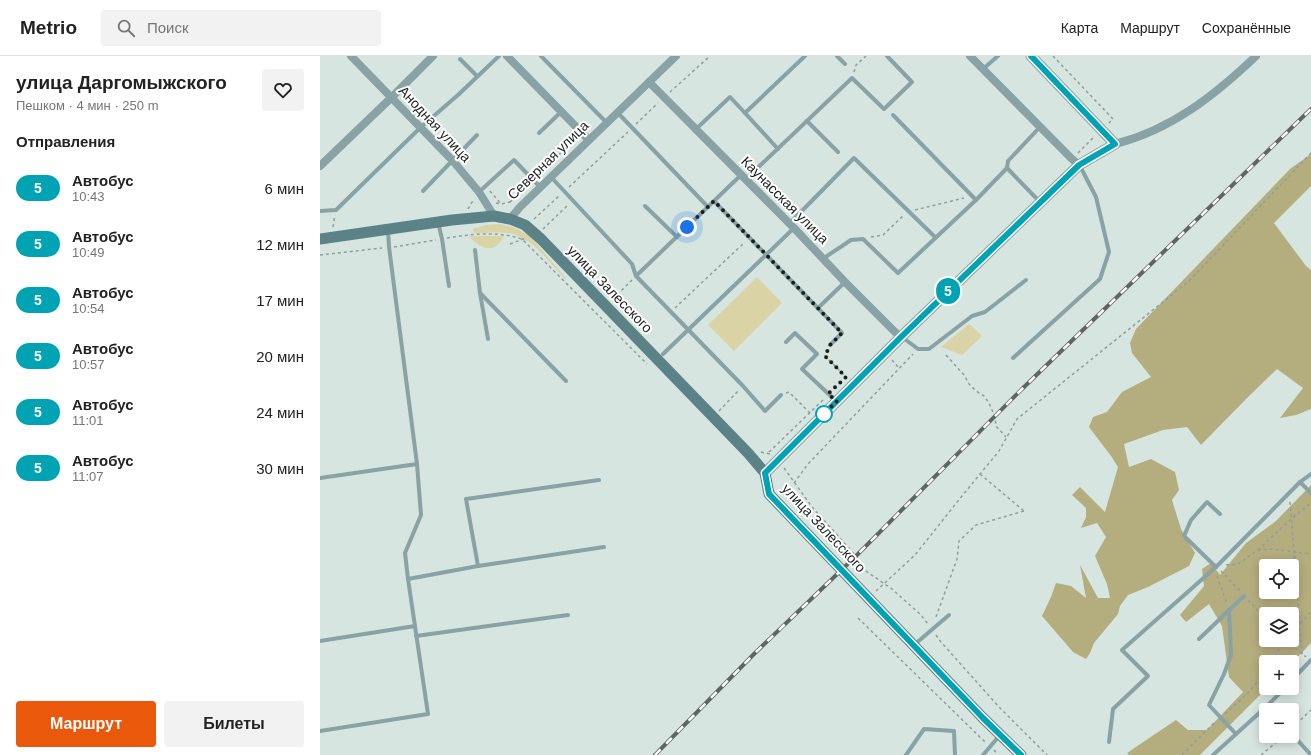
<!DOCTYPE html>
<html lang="ru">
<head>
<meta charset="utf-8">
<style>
	:root { --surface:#fff; --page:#f2f2f2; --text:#222; --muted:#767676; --line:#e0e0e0; --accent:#ea580c }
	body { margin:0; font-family:Helvetica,sans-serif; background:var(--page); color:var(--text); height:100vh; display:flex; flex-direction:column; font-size:15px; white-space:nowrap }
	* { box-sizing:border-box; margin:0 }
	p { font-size:13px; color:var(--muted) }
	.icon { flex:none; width:22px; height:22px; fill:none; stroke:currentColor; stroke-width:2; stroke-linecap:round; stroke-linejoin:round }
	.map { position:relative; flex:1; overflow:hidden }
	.details { display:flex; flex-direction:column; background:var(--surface); width:320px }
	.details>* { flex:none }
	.badge { padding:0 8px; border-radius:13px; font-size:14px; line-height:26px }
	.tools { position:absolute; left:939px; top:503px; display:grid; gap:8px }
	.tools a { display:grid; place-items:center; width:40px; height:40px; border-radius:4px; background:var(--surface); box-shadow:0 2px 10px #0003; font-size:20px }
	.you { position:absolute; width:20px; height:20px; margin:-10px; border:3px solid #fff; border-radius:50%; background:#1a73e8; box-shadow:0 0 0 6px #1a73e833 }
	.map>.badge { position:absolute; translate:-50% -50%; box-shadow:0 0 0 2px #fff }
	h2 { padding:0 16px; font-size:15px; line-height:36px }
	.round { display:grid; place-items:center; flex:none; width:42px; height:42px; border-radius:4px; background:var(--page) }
	.head { display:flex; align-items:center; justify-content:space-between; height:68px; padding:0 16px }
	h1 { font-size:19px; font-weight:800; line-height:30px }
	.cta { display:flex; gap:8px; margin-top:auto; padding:8px 16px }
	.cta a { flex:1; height:46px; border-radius:4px; background:var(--accent); color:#fff; font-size:16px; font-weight:800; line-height:46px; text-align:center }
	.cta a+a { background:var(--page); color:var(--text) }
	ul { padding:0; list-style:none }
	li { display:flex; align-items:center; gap:12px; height:56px; padding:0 16px }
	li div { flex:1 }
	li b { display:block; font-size:15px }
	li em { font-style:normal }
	li .badge { min-width:44px; font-weight:700; text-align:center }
	header { display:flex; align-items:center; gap:24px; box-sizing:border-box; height:56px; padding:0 20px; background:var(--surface); border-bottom:1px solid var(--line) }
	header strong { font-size:19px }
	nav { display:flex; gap:22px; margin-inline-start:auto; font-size:14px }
	.search { width:280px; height:36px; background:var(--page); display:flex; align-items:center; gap:10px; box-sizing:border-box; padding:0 14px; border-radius:4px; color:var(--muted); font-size:15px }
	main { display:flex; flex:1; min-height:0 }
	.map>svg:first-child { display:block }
</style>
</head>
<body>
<header>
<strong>Metrio</strong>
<div class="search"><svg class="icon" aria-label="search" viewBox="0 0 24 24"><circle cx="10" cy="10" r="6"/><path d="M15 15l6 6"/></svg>Поиск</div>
<nav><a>Карта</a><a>Маршрут</a><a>Сохранённые</a></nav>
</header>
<main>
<section class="details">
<div class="head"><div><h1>улица Даргомыжского</h1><p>Пешком · 4 мин · 250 m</p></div><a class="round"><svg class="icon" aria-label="heart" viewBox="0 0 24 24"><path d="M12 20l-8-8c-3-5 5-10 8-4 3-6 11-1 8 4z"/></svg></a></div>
<h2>Отправления</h2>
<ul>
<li><span class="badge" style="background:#00a3b4;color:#fff">5</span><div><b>Автобус</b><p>10:43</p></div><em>6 мин</em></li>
<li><span class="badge" style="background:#00a3b4;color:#fff">5</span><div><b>Автобус</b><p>10:49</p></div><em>12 мин</em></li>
<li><span class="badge" style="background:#00a3b4;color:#fff">5</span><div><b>Автобус</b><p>10:54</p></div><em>17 мин</em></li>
<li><span class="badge" style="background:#00a3b4;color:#fff">5</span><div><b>Автобус</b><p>10:57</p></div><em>20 мин</em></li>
<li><span class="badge" style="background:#00a3b4;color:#fff">5</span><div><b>Автобус</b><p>11:01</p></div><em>24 мин</em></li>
<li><span class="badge" style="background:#00a3b4;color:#fff">5</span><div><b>Автобус</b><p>11:07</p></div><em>30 мин</em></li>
</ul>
<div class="cta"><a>Маршрут</a><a>Билеты</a></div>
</section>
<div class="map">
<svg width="991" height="699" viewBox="0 0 991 699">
	<rect width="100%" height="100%" fill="#d7e5e0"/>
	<!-- green -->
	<g fill="#d9d3a6">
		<path d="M179,168L193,171L210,180L246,222L245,223C229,206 212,181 188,177C177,176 165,177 154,177L153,173L166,169Z"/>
		<path d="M149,180H184C178,191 171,196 159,189C155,186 152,184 149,180Z"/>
		<polygon points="437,221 462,247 414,295 388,269"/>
		<polygon points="649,268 662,280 642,299 621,291"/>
	</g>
	<!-- forest -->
	<g fill="#b4ad7e" fill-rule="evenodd">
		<polygon points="991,98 991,130 954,167 986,210 991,214 991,353 976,359 960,362 983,332 957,313 927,342 881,389 867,371 843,374 804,388 809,411 831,403 855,416 859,434 852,444 861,473 875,497 869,510 828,531 808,539 800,550 798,558 774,587 770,597 766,603 753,596 722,560 731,541 736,527 751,530 766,542 760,509 778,542 790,542 787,528 775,500 786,481 777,467 761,472 766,461 766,452 752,439 760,431 785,456 798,411 791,400 769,371 773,361 787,356 802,336 831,321 812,297 810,287 816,273 970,113"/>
		<path d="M991,429V587L972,607V606H946L947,632L880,699H809L807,697L856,664L868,674H887L923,636L909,621L902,570L889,548L866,566L860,559L884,530L882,513L891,507L900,519L926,487L956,465ZM946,510H972V536H946ZM946,558H972V584H946Z"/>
	</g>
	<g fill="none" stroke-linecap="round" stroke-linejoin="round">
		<!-- path -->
		<g stroke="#929d99" stroke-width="1.5" stroke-dasharray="3 3" stroke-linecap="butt">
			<polyline points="733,0 793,63 789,67"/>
			<polyline points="534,16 536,9 546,0"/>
			<polyline points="350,36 390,0"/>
			<polyline points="316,68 338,47"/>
			<polyline points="758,97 775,80"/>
			<polyline points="217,120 256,82"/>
			<polyline points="249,131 308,76"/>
			<polyline points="170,135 181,148 190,146 192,147"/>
			<polyline points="190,146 209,128"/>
			<polyline points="176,147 181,148"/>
			<polyline points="148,153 152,146 156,147"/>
			<polyline points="595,154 644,142"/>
			<polyline points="214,163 239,140"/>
			<polyline points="13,171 15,159"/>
			<polyline points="223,173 248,149"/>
			<polyline points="551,181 563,179 583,160"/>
			<path d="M127,182C152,178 178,175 202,183L327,308"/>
			<polyline points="190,188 206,182"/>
			<polyline points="74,191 116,184"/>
			<polyline points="0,199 62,192"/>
			<polyline points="293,243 312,224"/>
			<polyline points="355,252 425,186"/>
			<polyline points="508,294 505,300 526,321"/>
			<polyline points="626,299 644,319 649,328 656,335 664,340 669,347 675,361 676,370 686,381"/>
			<polyline points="572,304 579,312"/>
			<polyline points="466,337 469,336 490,357"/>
			<polyline points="399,355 419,334"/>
			<polyline points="441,396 450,398"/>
			<polyline points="449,396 505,342"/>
			<polyline points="464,412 492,451 536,500 543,513 572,533 600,558 608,568"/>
			<polyline points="660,418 704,455"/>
			<polyline points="474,427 488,408 593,298"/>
			<polyline points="970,446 982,598"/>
			<polyline points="938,494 971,463 991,447"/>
			<polyline points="906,509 918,508 938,494 952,493 991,498"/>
			<polyline points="901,515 920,535"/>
			<polyline points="897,520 907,548"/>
			<polyline points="556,535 595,499 642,440 679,395 697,363 869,225 991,97"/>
			<polyline points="928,544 946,563"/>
			<polyline points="616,561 637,503 639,485 656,469 704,455"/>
			<polyline points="538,562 665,686"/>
			<polyline points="972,576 991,556"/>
			<polyline points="616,579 621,586 679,651 727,699"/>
			<polyline points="966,584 986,601"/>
			<polyline points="952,606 964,584"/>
			<polyline points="905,658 928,637 946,616"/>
			<polyline points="972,672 991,654"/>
			<polyline points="674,694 678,699"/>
			<polyline points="862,699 896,665"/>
			<polyline points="941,699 964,680"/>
		</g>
		<!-- service -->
		<g stroke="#88a2a5" stroke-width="4">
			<polyline points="221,0 287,67"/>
			<polyline points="517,0 525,8"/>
			<polyline points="140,3 157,20"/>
			<polyline points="663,13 678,0"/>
			<polyline points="298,57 388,151"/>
			<polyline points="425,57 458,93"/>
			<polyline points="573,59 656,144"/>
			<polyline points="487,65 518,96"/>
			<polyline points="376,73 410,41 425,57 485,0"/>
			<polyline points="219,77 241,56"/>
			<polyline points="687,112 688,105 720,71"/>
			<polyline points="231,121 312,208 316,220 423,330 445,355 461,339"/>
			<polyline points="426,123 532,22 564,53 592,26 567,0"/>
			<polyline points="103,135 157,79"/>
			<polyline points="159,136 194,104 220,131"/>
			<polyline points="394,145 522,277 510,289"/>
			<polyline points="325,150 357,181"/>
			<polyline points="0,155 16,154 101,71 138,39 179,0"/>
			<polyline points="118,166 122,183 129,230"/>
			<polyline points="470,167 534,102 615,181"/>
			<polyline points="68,174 69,191 97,408 101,459 85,497 88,523 158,510 284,491"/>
			<polyline points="155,194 160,237 246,325"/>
			<polyline points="504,202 531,184 543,183 578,217 656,144 687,112 719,145"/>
			<polyline points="316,220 421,119"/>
			<polyline points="160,237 168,283"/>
			<polyline points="498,252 525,226"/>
			<polyline points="582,281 598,293 609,293 652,260 665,256 706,224"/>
			<polyline points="466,286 475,277 497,298 482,313 516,345"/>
			<polyline points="343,298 474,172"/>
			<polyline points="693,302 780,223 789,196 776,141 760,110"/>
			<polyline points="0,422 97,408"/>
			<polyline points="980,426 991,418"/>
			<polyline points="900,458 887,446 871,464 864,480 896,511 980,426 991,437"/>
			<polyline points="158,510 146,443 279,424"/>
			<polyline points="909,554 911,599 904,618 889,649 916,678"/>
			<polyline points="96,580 248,559"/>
			<polyline points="879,583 924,540"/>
			<polyline points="0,585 95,570"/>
			<polyline points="594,589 629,559"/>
			<polyline points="972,624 991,604"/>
			<polyline points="0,675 108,658 88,523"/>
			<polyline points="972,678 991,699"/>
			<polyline points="789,686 793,653 828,620 802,594 896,511"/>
			<polyline points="586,699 604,673 634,675 635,699"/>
			<polyline points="663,699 680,679"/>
			<polyline points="893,699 948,649 965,632"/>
		</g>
		<!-- minor -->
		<g stroke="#88a2a5" stroke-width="8">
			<polyline points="31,0 133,105 159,136 174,160"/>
			<polyline points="187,0 269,84"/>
			<polyline points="650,0 752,103 759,109"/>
			<polyline points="329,26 474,172 525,226 574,275 581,281"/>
			<path d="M795,88C851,74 895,39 936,0"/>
			<polyline points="0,110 72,41 113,0"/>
			<polyline points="190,163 200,151 356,0"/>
		</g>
		<!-- tertiary -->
		<polyline stroke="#88a2a5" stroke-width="11" points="445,417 581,281 759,109 795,88 711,0"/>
		<!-- secondary -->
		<polyline stroke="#5b8287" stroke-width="11" points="0,183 132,164 174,160 190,163 205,169 221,183 428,397 445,417 449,438 663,662 701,699"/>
		<defs>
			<polyline id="rail" points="335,699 434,598 536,500 702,333 991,53"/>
		</defs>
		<!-- rail casing -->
		<use href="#rail" stroke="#5e6663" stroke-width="4"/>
		<!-- rail -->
		<use href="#rail" stroke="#fff" stroke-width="2.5" stroke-dasharray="8" stroke-linecap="butt"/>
	</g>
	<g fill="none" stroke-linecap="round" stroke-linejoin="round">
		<defs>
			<polyline id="line" points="701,699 663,662 449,438 445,417 581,281 759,109 795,88 711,0"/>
		</defs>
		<!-- line casing -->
		<use href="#line" stroke="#fff" stroke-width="9"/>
		<!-- line -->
		<use href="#line" stroke="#00a3b4" stroke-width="6"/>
		<!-- walk -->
		<polyline stroke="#1a1f1d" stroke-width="4" stroke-dasharray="0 7.2" points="367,171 394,145 522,277 510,289 505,300 526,321 508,338 517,345 504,358"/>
	</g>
	<!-- markers -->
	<circle fill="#fff" stroke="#00a3b4" stroke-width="2" cx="504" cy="358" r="8"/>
	<g text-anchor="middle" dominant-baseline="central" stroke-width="4" stroke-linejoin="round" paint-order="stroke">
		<!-- street labels -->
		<g font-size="14" fill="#1a1f1d" stroke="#fff">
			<text transform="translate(115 68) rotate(47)">Анодная улица</text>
			<text transform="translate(228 104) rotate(-44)">Северная улица</text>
			<text transform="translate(465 144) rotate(45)">Каунасская улица</text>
			<text transform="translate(290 233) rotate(46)">улица Залесского</text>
			<text transform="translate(504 472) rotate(47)">улица Залесского</text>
		</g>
	</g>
</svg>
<div class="tools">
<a><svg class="icon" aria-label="locate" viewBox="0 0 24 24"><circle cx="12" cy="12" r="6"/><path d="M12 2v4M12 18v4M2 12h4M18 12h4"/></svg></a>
<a><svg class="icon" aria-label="layers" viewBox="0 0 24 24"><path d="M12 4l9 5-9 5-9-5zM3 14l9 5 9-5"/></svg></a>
<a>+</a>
<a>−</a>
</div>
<div class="you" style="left:367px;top:171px"></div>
<b class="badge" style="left:628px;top:235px;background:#00a3b4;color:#fff">5</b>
</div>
</main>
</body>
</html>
